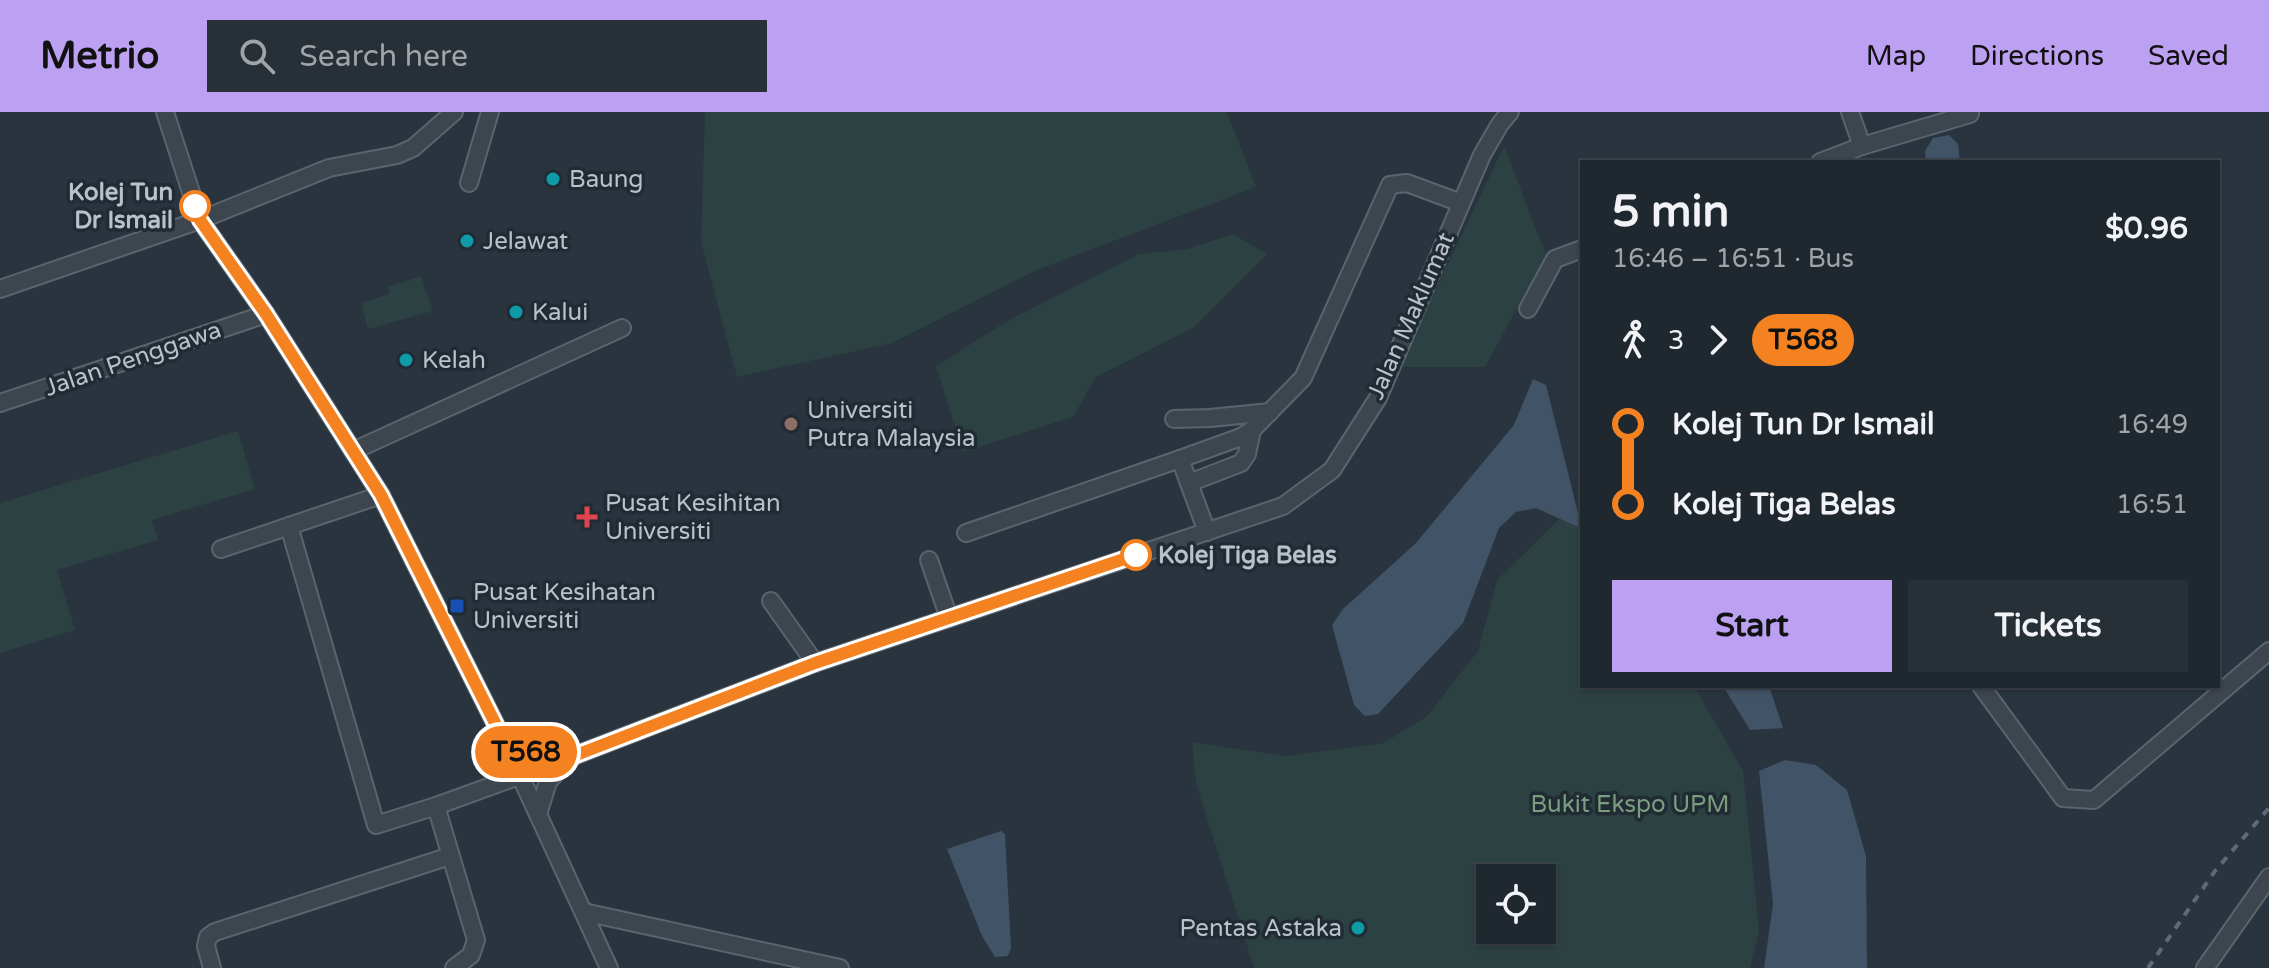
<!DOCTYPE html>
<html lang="en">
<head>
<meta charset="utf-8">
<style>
	:root { --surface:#1f272f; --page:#272f37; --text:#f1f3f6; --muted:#a1a5aa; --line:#3c444b; --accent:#bca0f2 }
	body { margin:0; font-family:"Varela Round",sans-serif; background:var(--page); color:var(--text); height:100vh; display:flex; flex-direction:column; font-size:30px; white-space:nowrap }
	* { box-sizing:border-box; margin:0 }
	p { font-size:26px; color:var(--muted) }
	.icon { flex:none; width:44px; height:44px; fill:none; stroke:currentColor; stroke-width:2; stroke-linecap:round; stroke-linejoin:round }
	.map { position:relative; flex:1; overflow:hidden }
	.sheet { position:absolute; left:1580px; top:48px; width:640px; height:528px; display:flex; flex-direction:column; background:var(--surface); border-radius:0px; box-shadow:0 2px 6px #0004,0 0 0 2px var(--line) }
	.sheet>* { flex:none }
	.badge { padding:0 16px; border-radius:26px; font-size:28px; line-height:52px }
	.tools { position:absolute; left:1476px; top:752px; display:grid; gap:16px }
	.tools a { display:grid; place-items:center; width:80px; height:80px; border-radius:0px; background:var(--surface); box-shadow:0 2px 6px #0004,0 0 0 2px var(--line); font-size:40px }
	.map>.badge { position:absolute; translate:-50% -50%; box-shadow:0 0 0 4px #fff }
	.legs { display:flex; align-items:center; gap:12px; height:88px; padding:0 32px; font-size:26px }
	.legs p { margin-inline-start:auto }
	.headline { display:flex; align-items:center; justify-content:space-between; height:136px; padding:0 32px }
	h1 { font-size:44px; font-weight:700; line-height:60px }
	.action { display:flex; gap:16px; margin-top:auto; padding:16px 32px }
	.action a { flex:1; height:92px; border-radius:0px; background:var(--accent); color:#111; font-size:32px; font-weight:700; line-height:92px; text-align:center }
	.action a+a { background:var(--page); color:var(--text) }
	ul { padding:0 32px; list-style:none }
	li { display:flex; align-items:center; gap:28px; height:80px; font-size:30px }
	li i { display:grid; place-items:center; width:12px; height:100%; margin:0 10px; background:currentColor }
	li i::after { content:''; width:20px; height:20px; margin:-10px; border:6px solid; border-radius:50%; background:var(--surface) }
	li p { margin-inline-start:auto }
	li:first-child i { background:linear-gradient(#0000 50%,currentColor 0) }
	li:last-child i { background:linear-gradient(currentColor 50%,#0000 0) }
	header { display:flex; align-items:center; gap:48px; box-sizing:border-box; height:112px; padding:0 40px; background:var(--accent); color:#111 }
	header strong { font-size:38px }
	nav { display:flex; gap:44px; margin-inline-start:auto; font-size:28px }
	.search { width:560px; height:72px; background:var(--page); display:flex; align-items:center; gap:20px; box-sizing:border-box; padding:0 28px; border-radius:0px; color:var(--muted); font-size:30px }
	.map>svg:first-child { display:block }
</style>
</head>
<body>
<header>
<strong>Metrio</strong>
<div class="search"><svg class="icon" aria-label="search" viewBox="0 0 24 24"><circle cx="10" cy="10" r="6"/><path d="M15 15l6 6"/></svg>Search here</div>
<nav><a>Map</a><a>Directions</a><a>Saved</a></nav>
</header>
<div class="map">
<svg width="2269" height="856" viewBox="0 0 2269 856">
	<rect width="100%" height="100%" fill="#29343f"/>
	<!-- green -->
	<g fill="#2c4141" fill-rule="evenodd">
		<polygon points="705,0 1227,0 1256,75 1037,158 892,231 737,265 701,130"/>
		<polygon points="1504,34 1546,143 1485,255 1399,255"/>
		<polygon points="1233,122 1267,142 1193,216 1096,265 1073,305 963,340 936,254 1009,208 1139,142 1187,137"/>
		<polygon points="421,164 433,199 368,217 361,191 389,182 388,175"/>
		<polygon points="238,319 255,377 152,408 158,428 57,458 75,518 0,541 0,391"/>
		<path d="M1559,407L1582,417V574H1694L1743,659L1759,820L1750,856H1254L1196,671L1192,630L1286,644L1384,631L1427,604L1478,539L1497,468ZM1490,766H1542V818H1490Z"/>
	</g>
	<!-- water -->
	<g fill="#415366">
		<polygon points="1949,23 1958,32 1960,50 1926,50 1925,39 1933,26"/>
		<polygon points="1533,267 1546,273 1582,417 1536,396 1516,400 1499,416 1463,511 1378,602 1365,604 1354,593 1332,513 1343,497 1415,432 1514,313"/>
		<polygon points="1723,574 1769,574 1783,616 1750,618"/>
		<polygon points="1785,648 1816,653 1847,678 1866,744 1867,856 1764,856 1773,792 1759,659"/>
		<polygon points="1001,719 1005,722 1011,836 1008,844 995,845 982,824 947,737"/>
	</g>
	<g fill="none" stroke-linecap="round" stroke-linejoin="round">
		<defs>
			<g id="street">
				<polyline points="165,0 200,108 266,202 381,383 506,633 609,856"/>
				<polyline points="1850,0 1862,34"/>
				<polyline points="1820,50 1862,34 1970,2"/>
				<polyline points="469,71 490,0"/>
				<polyline points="0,177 200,108 329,56 397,43 413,36 454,0"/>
				<polyline points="1528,197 1555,147 1582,137"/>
				<polyline points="0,291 266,202"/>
				<polyline points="1174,307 1210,306 1270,300"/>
				<polyline points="353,339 622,216"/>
				<polyline points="1189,371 1241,351 1247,342 1252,318"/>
				<polyline points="289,414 376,713 436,694 571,645 815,551 1283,394 1332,358 1378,286 1482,43 1500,12 1510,0"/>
				<polyline points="1207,420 1180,347 1241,325 1252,318 1303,266 1390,73 1407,71 1461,91"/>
				<polyline points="966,421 1180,347"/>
				<polyline points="221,437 381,383"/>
				<polyline points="929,448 949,506"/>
				<polyline points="771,489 815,551"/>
				<polyline points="1981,574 2063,686 2094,688 2269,539"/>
				<polyline points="506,633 533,642 561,645"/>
				<polyline points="436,694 476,828 471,843 454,856"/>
				<polyline points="538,702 548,670 566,649"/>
				<polyline points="584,800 840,856"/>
				<polyline points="212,856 206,834 208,825 215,820 450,744"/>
				<polyline points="2205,856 2269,765"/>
			</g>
		</defs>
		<!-- street casing -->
		<use href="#street" stroke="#5b646d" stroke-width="20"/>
		<!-- street -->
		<use href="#street" stroke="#3d464f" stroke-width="16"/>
		<!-- rail -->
		<polyline stroke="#5f6a76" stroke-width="4" stroke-dasharray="8 8" stroke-linecap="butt" points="2148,856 2215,759 2269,696"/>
	</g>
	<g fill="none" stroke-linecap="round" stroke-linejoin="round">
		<defs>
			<path id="line-1" d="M195,94L200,108L266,202L381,383L506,633C528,641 547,646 571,645L815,551L1136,443"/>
		</defs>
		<!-- line-1 casing -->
		<use href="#line-1" stroke="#fff" stroke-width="18"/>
		<!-- line-1 -->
		<use href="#line-1" stroke="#f58220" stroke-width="12"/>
	</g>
	<!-- markers -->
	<g fill="#0f9aa8" stroke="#212b34" stroke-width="3">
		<circle cx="553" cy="67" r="8"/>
		<circle cx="467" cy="129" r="8"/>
		<circle cx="516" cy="200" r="8"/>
		<circle cx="406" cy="248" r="8"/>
		<circle cx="1358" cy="816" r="8"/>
	</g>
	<g fill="#fff" stroke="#f58220" stroke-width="4">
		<circle cx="195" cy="94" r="14"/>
		<circle cx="1136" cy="443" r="14"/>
	</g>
	<circle fill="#8d6e63" stroke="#212b34" stroke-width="3" cx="791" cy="312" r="8"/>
	<path fill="#e0444e" stroke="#212b34" stroke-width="3" d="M583 393h8v8h8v8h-8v8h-8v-8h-8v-8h8z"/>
	<rect fill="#1a4fb4" stroke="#212b34" stroke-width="3" x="449" y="486" width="16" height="16" rx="4"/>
	<g text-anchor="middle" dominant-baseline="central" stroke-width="7" stroke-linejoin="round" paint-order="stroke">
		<!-- poi labels -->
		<g font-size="24" fill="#b9c1ca" stroke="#212b34" text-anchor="start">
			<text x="569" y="67">Baung</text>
			<text x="483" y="129">Jelawat</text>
			<text x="532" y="200">Kalui</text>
			<text x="422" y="248">Kelah</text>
			<text x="807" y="298">Universiti<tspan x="807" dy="28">Putra Malaysia</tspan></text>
			<text x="605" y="391">Pusat Kesihitan<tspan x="605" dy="28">Universiti</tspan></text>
			<text x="473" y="480">Pusat Kesihatan<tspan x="473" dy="28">Universiti</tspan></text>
			<text x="1342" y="816" text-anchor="end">Pentas Astaka</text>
		</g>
		<!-- stop labels -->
		<g font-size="24" font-weight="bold" fill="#b9c1ca" stroke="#212b34" text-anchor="end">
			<text x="173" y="80">Kolej Tun<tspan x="173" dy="28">Dr Ismail</tspan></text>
			<text x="1158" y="443" text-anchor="start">Kolej Tiga Belas</text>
		</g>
		<!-- street labels -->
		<g font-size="24" fill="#b9c1ca" stroke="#212b34">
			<text transform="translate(1411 204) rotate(-66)">Jalan Maklumat</text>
			<text transform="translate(133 247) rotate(-19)">Jalan Penggawa</text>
		</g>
		<!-- park labels -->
		<g font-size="24" fill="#7a9d7f" stroke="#212b34">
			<text x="1630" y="692">Bukit Ekspo UPM</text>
		</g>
	</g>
</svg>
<div class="tools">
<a><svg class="icon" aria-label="locate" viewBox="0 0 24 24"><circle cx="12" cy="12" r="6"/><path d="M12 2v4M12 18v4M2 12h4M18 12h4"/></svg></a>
</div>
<b class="badge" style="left:526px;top:640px;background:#f58220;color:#111">T568</b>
<section class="sheet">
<div class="headline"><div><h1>5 min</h1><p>16:46 – 16:51 · Bus</p></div><b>$0.96</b></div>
<div class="legs"><svg class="icon" aria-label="walk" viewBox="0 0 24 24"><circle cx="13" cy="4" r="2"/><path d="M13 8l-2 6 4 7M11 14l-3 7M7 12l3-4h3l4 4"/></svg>3<svg class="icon" aria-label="forward" viewBox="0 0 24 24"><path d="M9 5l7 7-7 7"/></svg><b class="badge" style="background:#f58220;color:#111">T568</b></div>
<ul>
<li><i style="color:#f58220"></i><b>Kolej Tun Dr Ismail</b><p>16:49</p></li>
<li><i style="color:#f58220"></i><b>Kolej Tiga Belas</b><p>16:51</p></li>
</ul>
<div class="action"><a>Start</a><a>Tickets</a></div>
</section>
</div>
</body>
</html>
